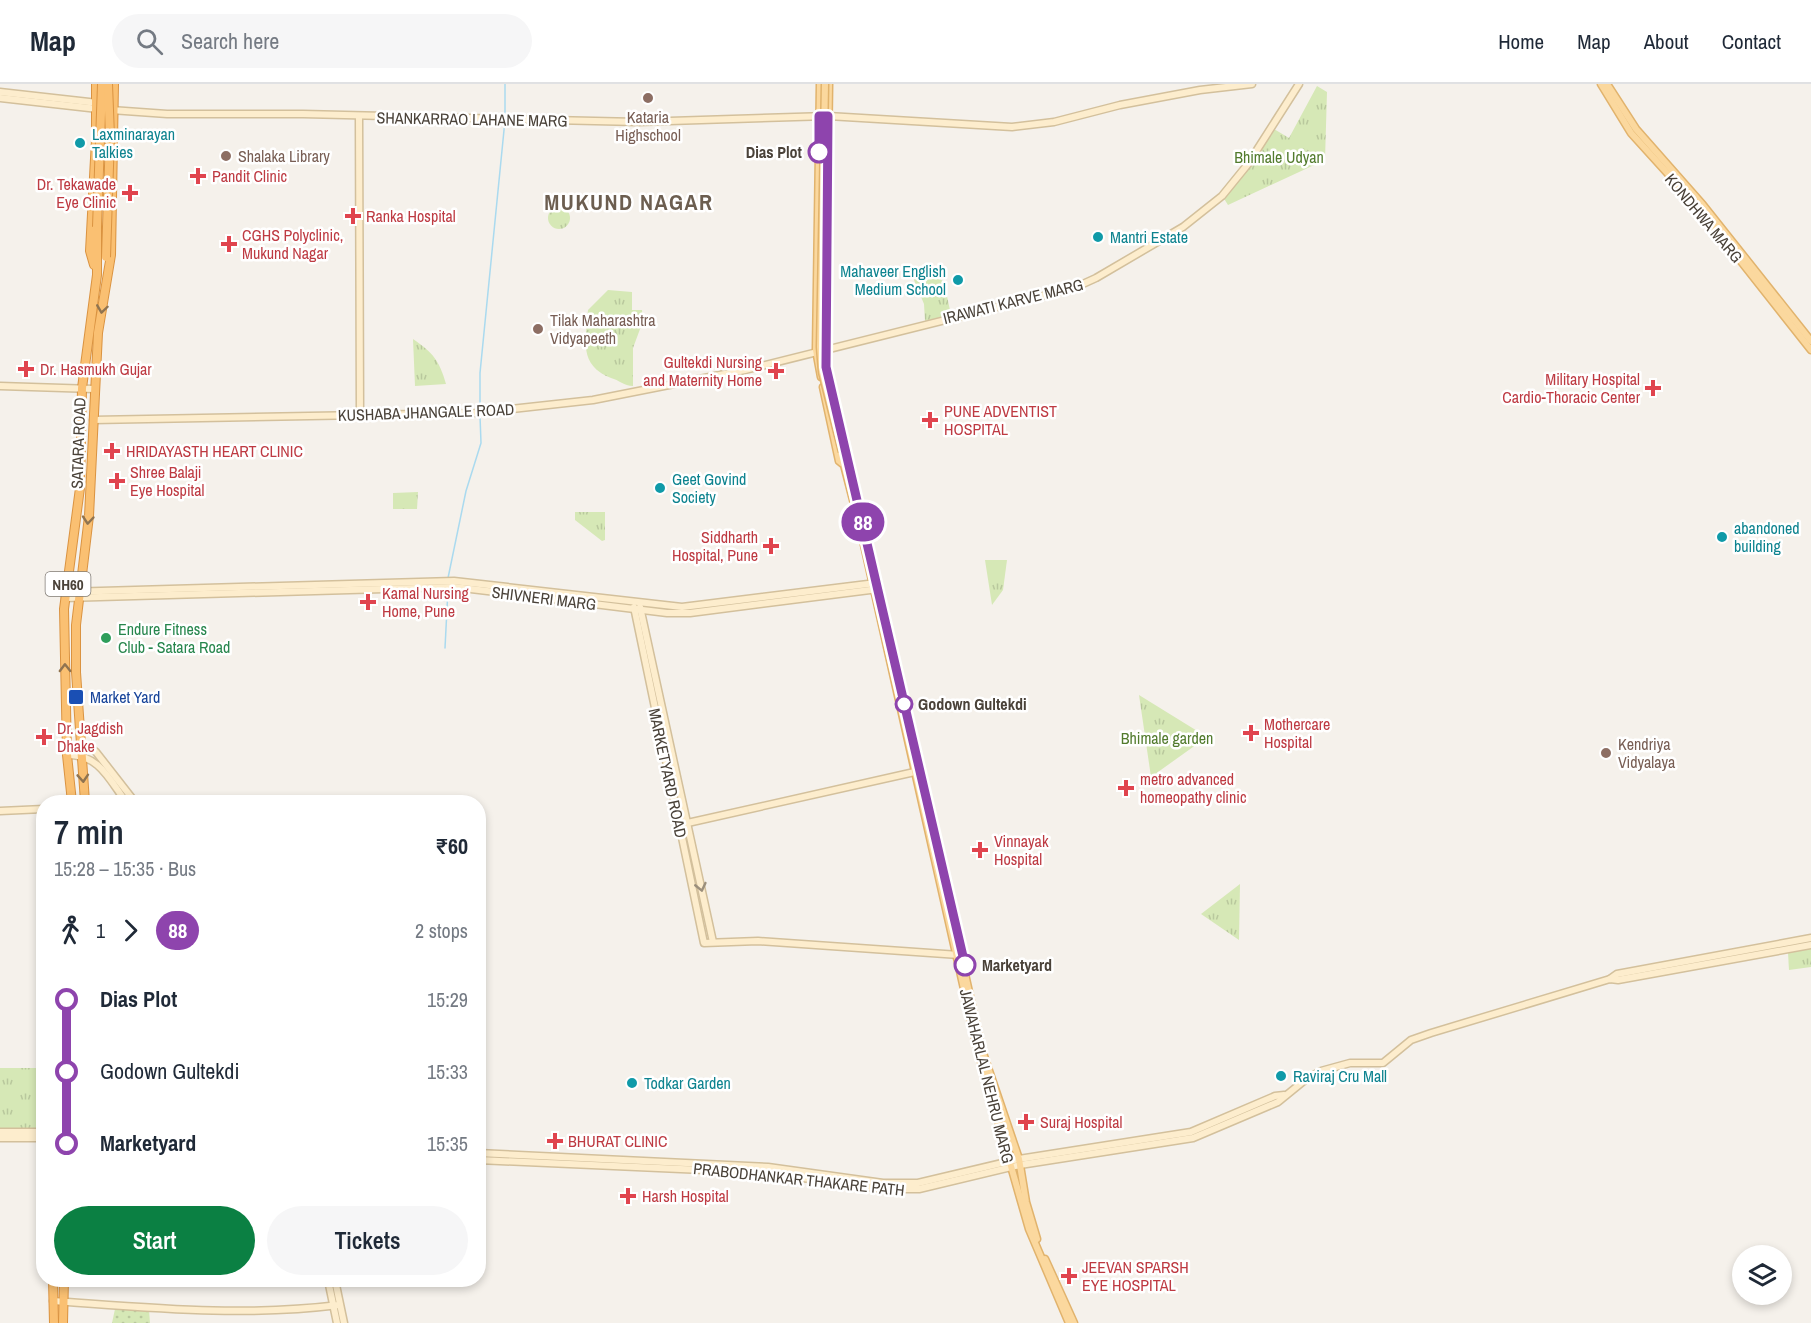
<!DOCTYPE html>
<html lang="en">
<head>
<meta charset="utf-8">
<style>
	:root { --surface:#fff; --page:#f6f6f7; --text:#1f2937; --muted:#747a83; --line:#e0e1e3; --accent:#0b8043 }
	body { margin:0; font-family:"Archivo Narrow",sans-serif; background:var(--page); color:var(--text); height:100vh; display:flex; flex-direction:column; font-size:22px; white-space:nowrap }
	* { box-sizing:border-box; margin:0 }
	p { font-size:20px; color:var(--muted) }
	.icon { flex:none; width:33px; height:33px; fill:none; stroke:currentColor; stroke-width:2; stroke-linecap:round; stroke-linejoin:round }
	.map { position:relative; flex:1; overflow:hidden }
	.sheet { position:absolute; left:36px; top:711px; width:450px; height:492px; display:flex; flex-direction:column; background:var(--surface); border-radius:24px; box-shadow:0 3px 9px #0003 }
	.sheet>* { flex:none }
	.badge { padding:0 12px; border-radius:20px; font-size:21px; line-height:39px }
	.tools { position:absolute; left:1732px; top:1161px; display:grid; gap:12px }
	.tools a { display:grid; place-items:center; width:60px; height:60px; border-radius:50%; background:var(--surface); box-shadow:0 3px 9px #0003; font-size:30px }
	.map>.badge { position:absolute; translate:-50% -50%; box-shadow:0 0 0 3px #fff }
	.legs { display:flex; align-items:center; gap:9px; height:66px; padding:0 18px; font-size:20px }
	.legs p { margin-inline-start:auto }
	.headline { display:flex; align-items:center; justify-content:space-between; height:102px; padding:0 18px }
	h1 { font-size:33px; font-weight:600; line-height:45px }
	.primary-button { display:flex; gap:12px; margin-top:auto; padding:12px 18px }
	.primary-button a { flex:1; height:69px; border-radius:36px; background:var(--accent); color:#fff; font-size:24px; font-weight:600; line-height:69px; text-align:center }
	.primary-button a+a { background:var(--page); color:var(--text) }
	ul { padding:0 18px; list-style:none }
	li { display:flex; align-items:center; gap:21px; height:72px; font-size:22px }
	li i { display:grid; place-items:center; width:9px; height:100%; margin:0 8px; background:currentColor }
	li i::after { content:''; width:15px; height:15px; margin:-8px; border:4px solid; border-radius:50%; background:var(--surface) }
	li p { margin-inline-start:auto }
	li:first-child i { background:linear-gradient(#0000 50%,currentColor 0) }
	li:last-child i { background:linear-gradient(currentColor 50%,#0000 0) }
	header { display:flex; align-items:center; gap:36px; box-sizing:border-box; height:84px; padding:0 30px; background:var(--surface); border-bottom:2px solid var(--line) }
	header strong { font-size:28px }
	nav { display:flex; gap:33px; margin-inline-start:auto; font-size:21px }
	.search { width:420px; height:54px; background:var(--page); display:flex; align-items:center; gap:15px; box-sizing:border-box; padding:0 21px; border-radius:33px; color:var(--muted); font-size:22px }
	.map>svg:first-child { display:block }
</style>
</head>
<body>
<header>
<strong>Map</strong>
<div class="search"><svg class="icon" aria-label="search" viewBox="0 0 24 24"><circle cx="10" cy="10" r="6"/><path d="M15 15l6 6"/></svg>Search here</div>
<nav><a>Home</a><a>Map</a><a>About</a><a>Contact</a></nav>
</header>
<div class="map">
<svg width="1811" height="1239" viewBox="0 0 1811 1239">
	<defs>
		<pattern id="grass-dots" width="8" height="8" patternUnits="userSpaceOnUse" patternTransform="scale(1.5)"><rect width="8" height="8" fill="#d6e8b6"/><path d="M2 2h.1M6 6h.1" fill="none" stroke="#b9c89d" stroke-width="1.8" stroke-linecap="round"/></pattern>
		<pattern id="park-tufts" width="24" height="20" patternUnits="userSpaceOnUse" patternTransform="scale(1.5)"><rect width="24" height="20" fill="#d6e8b6"/><path d="M3 7l-1-3M5 7V3M7 7l1-3M15 17l-1-3M17 17v-4M19 17l1-3" fill="none" stroke="#b9c89d"/></pattern>
	</defs>
	<rect width="100%" height="100%" fill="#f5f1eb"/>
	<!-- grass -->
	<polygon fill="url(#grass-dots)" points="115,1225 149,1226 150,1239 112,1239"/>
	<!-- park -->
	<g fill="url(#park-tufts)">
		<polygon points="1317,2 1327,8 1325,76 1228,121 1223,113 1274,45 1289,54"/>
		<circle cx="559" cy="134" r="11"/>
		<polygon points="909,184 935,185 936,192 944,198 951,231 925,237 924,220"/>
		<path d="M608,206L632,208V226H642L643,237L633,264V302C624,302 619,296 611,294C578,281 586,256 588,226Z"/>
		<path d="M413,255C433,269 439,276 446,300L415,302Z"/>
		<polygon points="418,408 417,425 393,425 393,409"/>
		<polygon points="575,428 605,428 605,456 602,457 575,436"/>
		<polygon points="985,476 1007,476 1003,506 992,521"/>
		<polygon points="1139,611 1207,653 1151,693"/>
		<polygon points="1240,800 1239,856 1201,830"/>
		<polygon points="1811,864 1811,883 1789,886 1788,869"/>
		<polygon points="0,984 43,984 43,1044 0,1045"/>
	</g>
	<g fill="none" stroke-linecap="round" stroke-linejoin="round">
		<!-- stream -->
		<g stroke="#aadaef" stroke-width="1.5">
			<polyline points="505,0 505,31"/>
			<polyline points="480,327 480,289 505,36"/>
			<polyline points="448,494 466,407 481,359 480,332"/>
			<polyline points="445,564 448,505"/>
		</g>
		<defs>
			<g id="secondary">
				<polyline points="0,8 98,19"/>
				<polyline points="0,14 98,25"/>
				<polyline points="111,26 167,30 303,30 638,38 828,32 1012,43 1054,38 1120,21 1200,6 1252,0"/>
				<polyline points="359,33 360,331"/>
				<polyline points="0,302 94,305"/>
				<polyline points="93,336 475,329 593,316 745,286 1074,204 1096,194 1183,143 1222,112 1248,80 1299,0"/>
				<polyline points="66,508 454,497 682,523 876,499"/>
				<polyline points="65,514 454,503 667,529 690,529 878,505"/>
				<polyline points="634,523 704,859 758,857 959,871"/>
				<polyline points="640,523 713,858"/>
				<polyline points="67,664 91,664 96,668 135,718"/>
				<path d="M67,671C99,670 109,695 126,718"/>
				<polyline points="0,727 44,725"/>
				<polyline points="683,740 919,687"/>
				<polyline points="1610,895 1617,890 1811,854"/>
				<polyline points="0,1048 44,1048"/>
				<polyline points="0,1054 44,1054"/>
				<polyline points="478,1069 768,1083 883,1099 918,1099 1019,1075 1191,1048 1275,1012 1284,1011"/>
				<polyline points="478,1076 767,1089 882,1105 919,1105 1020,1081 1193,1054 1278,1018 1305,996 1321,987 1350,979 1383,979 1411,956 1431,949 1610,895 1618,896 1811,861"/>
				<polyline points="328,1196 337,1239"/>
				<polyline points="335,1196 344,1239"/>
				<path d="M53,1217C153,1224 240,1233 339,1221"/>
			</g>
			<g id="primary">
				<polyline points="820,0 816,266 821,293"/>
				<polyline points="829,0 825,275 849,375 849,386"/>
				<polyline points="1601,0 1631,49 1699,124 1811,266"/>
				<polyline points="1607,0 1636,45 1703,121 1811,257"/>
				<polyline points="823,303 839,377 844,381 860,443 978,967 1029,1145 1069,1239"/>
				<polyline points="916,671 982,966 1019,1075 1026,1118 1037,1155"/>
				<polyline points="1045,1175 1074,1239"/>
			</g>
			<g id="highway">
				<polyline points="94,181 90,167 96,56 96,0"/>
				<polyline points="72,718 67,671 64,525 80,404 82,304 97,191 97,143"/>
				<polyline points="85,718 76,588 76,541 89,432 98,249 111,171 114,0"/>
				<polyline points="53,1196 54,1239"/>
				<polyline points="63,1239 64,1196"/>
			</g>
		</defs>
		<!-- secondary casing -->
		<use href="#secondary" stroke="#d3c09c" stroke-width="9"/>
		<!-- primary casing -->
		<use href="#primary" stroke="#e1b36d" stroke-width="9"/>
		<!-- highway casing -->
		<use href="#highway" stroke="#da9341" stroke-width="10"/>
		<!-- secondary -->
		<use href="#secondary" stroke="#fdedcd" stroke-width="6"/>
		<!-- primary -->
		<use href="#primary" stroke="#fbd89e" stroke-width="6"/>
		<!-- highway -->
		<use href="#highway" stroke="#fac072" stroke-width="8"/>
		<defs>
			<polyline id="primary-bridge" points="825,0 820,263 822,288 842,368"/>
			<g id="highway-bridge">
				<polyline points="97,143 102,0"/>
				<polyline points="106,173 110,52 108,0"/>
			</g>
		</defs>
		<!-- primary-bridge casing -->
		<use href="#primary-bridge" stroke="#e1b36d" stroke-width="9" stroke-linecap="butt"/>
		<!-- highway-bridge casing -->
		<use href="#highway-bridge" stroke="#da9341" stroke-width="10" stroke-linecap="butt"/>
		<!-- primary-bridge -->
		<use href="#primary-bridge" stroke="#fbd89e" stroke-width="6"/>
		<!-- highway-bridge -->
		<use href="#highway-bridge" stroke="#fac072" stroke-width="8"/>
	</g>
	<!-- one-way arrows -->
	<defs><path id="oneway-chevron" d="M-2-3.5L2.5 0L-2 3.5" fill="none" stroke-width="1.6" stroke-linecap="round" stroke-linejoin="round" transform="scale(1.5)"/></defs>
	<g stroke="#907450">
		<use href="#oneway-chevron" transform="translate(102 225) rotate(98)"/>
		<use href="#oneway-chevron" transform="translate(88 436) rotate(95)"/>
		<use href="#oneway-chevron" transform="translate(65 584) rotate(-91)"/>
		<use href="#oneway-chevron" transform="translate(83 694) rotate(86)"/>
	</g>
	<use stroke="#9b8f7c" href="#oneway-chevron" transform="translate(701 803) rotate(77)"/>
	<g fill="none" stroke-linecap="round" stroke-linejoin="round">
		<defs>
			<polyline id="line-1" points="819,68 819,32 828,32 826,283 965,881"/>
		</defs>
		<!-- line-1 casing -->
		<use href="#line-1" stroke="#fff" stroke-width="14"/>
		<!-- line-1 -->
		<use href="#line-1" stroke="#8e44ad" stroke-width="9"/>
	</g>
	<!-- markers -->
	<g fill="#8d6e63" stroke="#fff" stroke-width="2">
		<circle cx="648" cy="14" r="6"/>
		<circle cx="226" cy="72" r="6"/>
		<circle cx="538" cy="245" r="6"/>
		<circle cx="1606" cy="669" r="6"/>
	</g>
	<g fill="#0f9aa8" stroke="#fff" stroke-width="2">
		<circle cx="80" cy="59" r="6"/>
		<circle cx="1098" cy="153" r="6"/>
		<circle cx="958" cy="196" r="6"/>
		<circle cx="660" cy="404" r="6"/>
		<circle cx="1722" cy="453" r="6"/>
		<circle cx="1281" cy="992" r="6"/>
		<circle cx="632" cy="999" r="6"/>
	</g>
	<g fill="#fff" stroke="#8e44ad" stroke-width="3">
		<circle cx="819" cy="68" r="10"/>
		<circle cx="904" cy="620" r="8"/>
		<circle cx="965" cy="881" r="10"/>
	</g>
	<g fill="#e0444e" stroke="#fff" stroke-width="2">
		<path d="M195 83h6v6h6v6h-6v6h-6v-6h-6v-6h6z"/>
		<path d="M127 100h6v6h6v6h-6v6h-6v-6h-6v-6h6z"/>
		<path d="M350 123h6v6h6v6h-6v6h-6v-6h-6v-6h6z"/>
		<path d="M226 151h6v6h6v6h-6v6h-6v-6h-6v-6h6z"/>
		<path d="M23 276h6v6h6v6h-6v6h-6v-6h-6v-6h6z"/>
		<path d="M773 278h6v6h6v6h-6v6h-6v-6h-6v-6h6z"/>
		<path d="M1650 295h6v6h6v6h-6v6h-6v-6h-6v-6h6z"/>
		<path d="M927 327h6v6h6v6h-6v6h-6v-6h-6v-6h6z"/>
		<path d="M109 358h6v6h6v6h-6v6h-6v-6h-6v-6h6z"/>
		<path d="M114 388h6v6h6v6h-6v6h-6v-6h-6v-6h6z"/>
		<path d="M768 453h6v6h6v6h-6v6h-6v-6h-6v-6h6z"/>
		<path d="M365 509h6v6h6v6h-6v6h-6v-6h-6v-6h6z"/>
		<path d="M1248 640h6v6h6v6h-6v6h-6v-6h-6v-6h6z"/>
		<path d="M41 644h6v6h6v6h-6v6h-6v-6h-6v-6h6z"/>
		<path d="M1123 695h6v6h6v6h-6v6h-6v-6h-6v-6h6z"/>
		<path d="M977 757h6v6h6v6h-6v6h-6v-6h-6v-6h6z"/>
		<path d="M1023 1029h6v6h6v6h-6v6h-6v-6h-6v-6h6z"/>
		<path d="M552 1048h6v6h6v6h-6v6h-6v-6h-6v-6h6z"/>
		<path d="M625 1103h6v6h6v6h-6v6h-6v-6h-6v-6h6z"/>
		<path d="M1066 1183h6v6h6v6h-6v6h-6v-6h-6v-6h6z"/>
	</g>
	<circle fill="#2e9e5b" stroke="#fff" stroke-width="2" cx="106" cy="554" r="6"/>
	<rect fill="#1a4fb4" stroke="#fff" stroke-width="2" x="68" y="605" width="16" height="16" rx="3"/>
	<g text-anchor="middle" dominant-baseline="central" stroke-width="5" stroke-linejoin="round" paint-order="stroke">
		<!-- shield labels -->
		<rect fill="#fff" stroke="#807b74" stroke-width="1.5" x="45.5" y="488" width="45" height="24" rx="4.5"/>
		<g font-size="15" font-weight="bold" fill="#4a4239">
			<text x="68" y="500">NH60</text>
		</g>
		<!-- education labels -->
		<g font-size="16" fill="#785e54" stroke="#fff" text-anchor="start">
			<text x="648" y="33" text-anchor="middle">Kataria<tspan x="648" dy="18">Highschool</tspan></text>
			<text x="238" y="72">Shalaka Library</text>
			<text x="550" y="236">Tilak Maharashtra<tspan x="550" dy="18">Vidyapeeth</tspan></text>
			<text x="1618" y="660">Kendriya<tspan x="1618" dy="18">Vidyalaya</tspan></text>
		</g>
		<!-- street labels -->
		<g font-size="16" fill="#4a4239" stroke="#fff">
			<text transform="translate(472 35) rotate(1)">SHANKARRAO LAHANE MARG</text>
			<text transform="translate(1704 134) rotate(50)">KONDHWA MARG</text>
			<text transform="translate(1013 217) rotate(-14)">IRAWATI KARVE MARG</text>
			<text transform="translate(426 328) rotate(-2)">KUSHABA JHANGALE ROAD</text>
			<text transform="translate(78 359) rotate(-88)">SATARA ROAD</text>
			<text transform="translate(544 514) rotate(7)">SHIVNERI MARG</text>
			<text transform="translate(668 689) rotate(78)">MARKETYARD ROAD</text>
			<text transform="translate(987 992) rotate(76)">JAWAHARLAL NEHRU MARG</text>
			<text transform="translate(799 1095) rotate(6)">PRABODHANKAR THAKARE PATH</text>
		</g>
		<!-- culture labels -->
		<g font-size="16" fill="#0d838f" stroke="#fff" text-anchor="start">
			<text x="92" y="50">Laxminarayan<tspan x="92" dy="18">Talkies</tspan></text>
			<text x="1110" y="153">Mantri Estate</text>
			<text x="946" y="187" text-anchor="end">Mahaveer English<tspan x="946" dy="18">Medium School</tspan></text>
			<text x="672" y="395">Geet Govind<tspan x="672" dy="18">Society</tspan></text>
			<text x="1734" y="444">abandoned<tspan x="1734" dy="18">building</tspan></text>
			<text x="1293" y="992">Raviraj Cru Mall</text>
			<text x="644" y="999">Todkar Garden</text>
		</g>
		<!-- stop labels -->
		<g font-size="16" font-weight="bold" fill="#4a4239" stroke="#fff" text-anchor="start">
			<text x="802" y="68" text-anchor="end">Dias Plot</text>
			<text x="918" y="620">Godown Gultekdi</text>
			<text x="982" y="881">Marketyard</text>
		</g>
		<!-- park labels -->
		<g font-size="16" fill="#527b2d" stroke="#fff">
			<text x="1279" y="73">Bhimale Udyan</text>
			<text x="1167" y="654">Bhimale garden</text>
		</g>
		<!-- health labels -->
		<g font-size="16" fill="#be3a42" stroke="#fff" text-anchor="start">
			<text x="212" y="92">Pandit Clinic</text>
			<text x="116" y="100" text-anchor="end">Dr. Tekawade<tspan x="116" dy="18">Eye Clinic</tspan></text>
			<text x="366" y="132">Ranka Hospital</text>
			<text x="242" y="151">CGHS Polyclinic,<tspan x="242" dy="18">Mukund Nagar</tspan></text>
			<text x="762" y="278" text-anchor="end">Gultekdi Nursing<tspan x="762" dy="18">and Maternity Home</tspan></text>
			<text x="40" y="285">Dr. Hasmukh Gujar</text>
			<text x="1640" y="295" text-anchor="end">Military Hospital<tspan x="1640" dy="18">Cardio-Thoracic Center</tspan></text>
			<text x="944" y="327">PUNE ADVENTIST<tspan x="944" dy="18">HOSPITAL</tspan></text>
			<text x="126" y="367">HRIDAYASTH HEART CLINIC</text>
			<text x="130" y="388">Shree Balaji<tspan x="130" dy="18">Eye Hospital</tspan></text>
			<text x="758" y="453" text-anchor="end">Siddharth<tspan x="758" dy="18">Hospital, Pune</tspan></text>
			<text x="382" y="509">Kamal Nursing<tspan x="382" dy="18">Home, Pune</tspan></text>
			<text x="1264" y="640">Mothercare<tspan x="1264" dy="18">Hospital</tspan></text>
			<text x="57" y="644">Dr. Jagdish<tspan x="57" dy="18">Dhake</tspan></text>
			<text x="1140" y="695">metro advanced<tspan x="1140" dy="18">homeopathy clinic</tspan></text>
			<text x="994" y="757">Vinnayak<tspan x="994" dy="18">Hospital</tspan></text>
			<text x="1040" y="1038">Suraj Hospital</text>
			<text x="568" y="1057">BHURAT CLINIC</text>
			<text x="642" y="1112">Harsh Hospital</text>
			<text x="1082" y="1183">JEEVAN SPARSH<tspan x="1082" dy="18">EYE HOSPITAL</tspan></text>
		</g>
		<!-- leisure labels -->
		<g font-size="16" fill="#27864d" stroke="#fff" text-anchor="start">
			<text x="118" y="545">Endure Fitness<tspan x="118" dy="18">Club - Satara Road</tspan></text>
		</g>
		<!-- transit labels -->
		<g font-size="16" fill="#164399" stroke="#fff" text-anchor="start">
			<text x="90" y="613">Market Yard</text>
		</g>
		<!-- district labels -->
		<g font-size="22" font-weight="bold" letter-spacing="1.5" fill="#6c5e50" stroke="#fff">
			<text x="629" y="118">MUKUND NAGAR</text>
		</g>
	</g>
</svg>
<div class="tools">
<a><svg class="icon" aria-label="layers" viewBox="0 0 24 24"><path d="M12 4l9 5-9 5-9-5zM3 14l9 5 9-5"/></svg></a>
</div>
<b class="badge" style="left:863px;top:438px;background:#8e44ad;color:#fff">88</b>
<section class="sheet">
<div class="headline"><div><h1>7 min</h1><p>15:28 – 15:35 · Bus</p></div><b>₹60</b></div>
<div class="legs"><svg class="icon" aria-label="walk" viewBox="0 0 24 24"><circle cx="13" cy="4" r="2"/><path d="M13 8l-2 6 4 7M11 14l-3 7M7 12l3-4h3l4 4"/></svg>1<svg class="icon" aria-label="forward" viewBox="0 0 24 24"><path d="M9 5l7 7-7 7"/></svg><b class="badge" style="background:#8e44ad;color:#fff">88</b><p>2 stops</p></div>
<ul>
<li><i style="color:#8e44ad"></i><b>Dias Plot</b><p>15:29</p></li>
<li><i style="color:#8e44ad"></i><span>Godown Gultekdi</span><p>15:33</p></li>
<li><i style="color:#8e44ad"></i><b>Marketyard</b><p>15:35</p></li>
</ul>
<div class="primary-button"><a>Start</a><a>Tickets</a></div>
</section>
</div>
</body>
</html>
